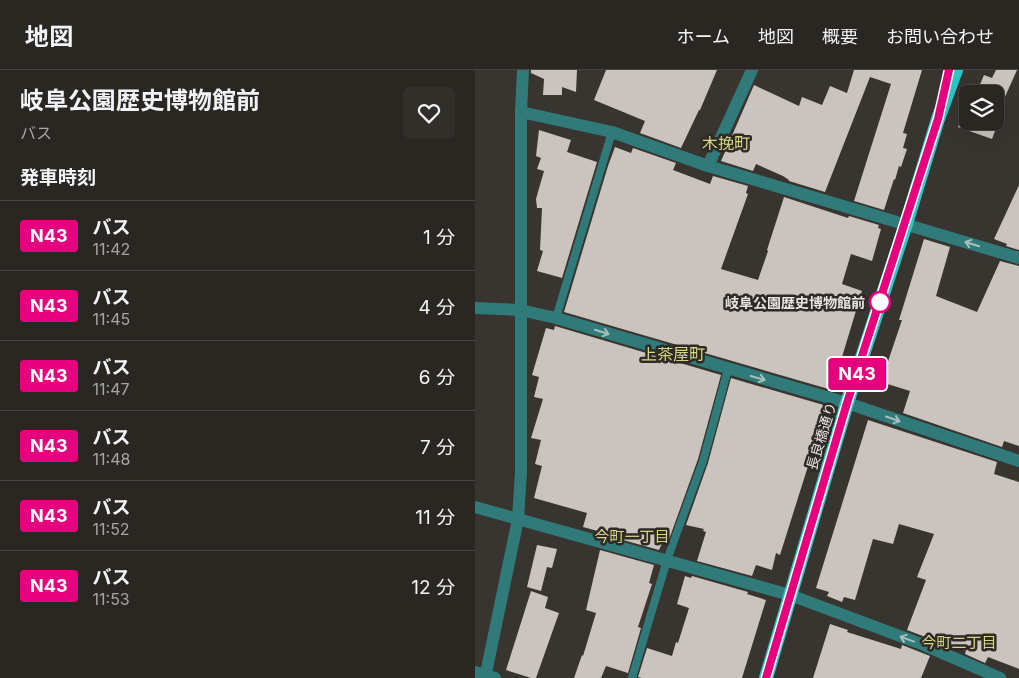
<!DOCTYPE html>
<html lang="ja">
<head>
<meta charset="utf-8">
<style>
	:root { --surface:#2a2723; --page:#322f2b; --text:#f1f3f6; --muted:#a5a5a6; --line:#464441 }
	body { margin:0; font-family:Inter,"Noto Sans JP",sans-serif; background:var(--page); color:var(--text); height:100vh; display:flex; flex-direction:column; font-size:19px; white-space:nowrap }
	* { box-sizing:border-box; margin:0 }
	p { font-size:16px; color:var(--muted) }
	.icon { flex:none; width:28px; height:28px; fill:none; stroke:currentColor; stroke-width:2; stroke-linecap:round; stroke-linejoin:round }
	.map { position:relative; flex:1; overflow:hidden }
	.panel { display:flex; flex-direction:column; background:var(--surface); width:475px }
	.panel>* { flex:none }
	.badge { padding:0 10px; border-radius:4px; font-size:18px; line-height:32px }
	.tools { position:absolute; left:484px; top:15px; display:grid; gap:10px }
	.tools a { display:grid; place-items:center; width:45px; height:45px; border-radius:8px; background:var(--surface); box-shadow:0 5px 20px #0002,0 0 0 1px var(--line); font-size:25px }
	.map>.badge { position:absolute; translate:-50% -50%; box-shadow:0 0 0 2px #fff }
	h2 { padding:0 20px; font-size:19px; line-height:45px }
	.round { display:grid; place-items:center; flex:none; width:52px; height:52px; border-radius:8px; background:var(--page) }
	.headline { display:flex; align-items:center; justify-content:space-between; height:85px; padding:0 20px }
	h1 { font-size:24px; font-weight:700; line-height:38px }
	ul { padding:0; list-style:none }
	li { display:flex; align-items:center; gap:15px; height:70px; padding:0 20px; border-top:1px solid var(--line) }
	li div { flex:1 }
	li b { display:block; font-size:19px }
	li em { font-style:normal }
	li .badge { min-width:55px; font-weight:700; text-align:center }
	header { display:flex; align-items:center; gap:30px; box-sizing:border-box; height:70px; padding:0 25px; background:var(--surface); border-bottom:1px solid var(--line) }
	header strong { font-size:24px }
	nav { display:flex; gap:28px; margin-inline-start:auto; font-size:18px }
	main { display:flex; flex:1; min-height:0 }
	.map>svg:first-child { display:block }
</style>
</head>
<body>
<header>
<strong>地図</strong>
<nav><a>ホーム</a><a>地図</a><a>概要</a><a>お問い合わせ</a></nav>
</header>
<main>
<section class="panel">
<div class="headline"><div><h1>岐阜公園歴史博物館前</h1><p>バス</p></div><a class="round"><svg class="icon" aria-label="heart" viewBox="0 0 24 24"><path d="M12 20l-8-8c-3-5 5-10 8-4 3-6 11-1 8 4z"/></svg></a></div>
<h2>発車時刻</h2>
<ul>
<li><span class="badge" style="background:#e6007e;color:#fff">N43</span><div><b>バス</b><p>11:42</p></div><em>1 分</em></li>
<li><span class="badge" style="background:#e6007e;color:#fff">N43</span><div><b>バス</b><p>11:45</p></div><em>4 分</em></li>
<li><span class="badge" style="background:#e6007e;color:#fff">N43</span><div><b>バス</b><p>11:47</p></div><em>6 分</em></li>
<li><span class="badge" style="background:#e6007e;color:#fff">N43</span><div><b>バス</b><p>11:48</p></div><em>7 分</em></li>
<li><span class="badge" style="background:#e6007e;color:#fff">N43</span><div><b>バス</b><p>11:52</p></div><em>11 分</em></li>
<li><span class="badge" style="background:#e6007e;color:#fff">N43</span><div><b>バス</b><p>11:53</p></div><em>12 分</em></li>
</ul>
</section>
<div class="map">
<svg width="544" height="608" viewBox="0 0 544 608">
	<rect width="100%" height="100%" fill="#38342f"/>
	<!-- building -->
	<g fill="#cac3be">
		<polygon points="56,0 102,0 101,22 87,17 87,25 68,25 69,9 56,3"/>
		<polygon points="131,0 242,0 225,40 224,40 206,78 165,63 170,51 119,30"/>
		<polygon points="379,0 447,0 428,63 432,64 428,78 432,79 426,97 424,96 420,110 419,109 409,140 379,131 416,14 395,7 350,122 314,111 314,110 308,106 281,94 278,101 246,91 279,15 324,36 327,27 347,35 355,16 372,23"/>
		<polygon points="521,0 542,0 521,47 525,48 517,69 483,57 492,32 492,51 520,51 520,24 501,24 509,5 517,8"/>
		<polygon points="64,60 96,70 92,82 122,92 87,208 62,201 68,181 65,180 67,138 62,138 61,129 69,101 62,99 66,88 61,86"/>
		<polygon points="140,77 156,83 158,78 201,93 198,100 235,114 238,106 273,116 271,123 273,124 246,199 283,210 293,181 292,180 309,127 373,148 374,146 404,155 403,158 406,159 397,191 376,184 367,214 387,221 357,320 89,242 133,96"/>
		<polygon points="544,115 544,180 531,176 532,174 519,169"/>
		<polygon points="449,169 475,177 461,226 502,242 525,191 544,196 544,376 529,371 527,377 428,343 435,321 406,312 427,250 424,250"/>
		<polygon points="80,256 246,305 223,389 192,475 187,473 184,480 130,465 130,463 108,457 112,443 59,428 67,396 60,394 66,370 56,368 68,329 59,327 64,307 57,305 71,258 79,260"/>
		<polygon points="256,308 352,336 305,485 301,483 297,500 281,495 277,506 222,491 231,462 228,461 229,459 211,455 233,393"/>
		<polygon points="393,350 522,392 519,404 544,412 544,599 513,587 510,593 490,584 491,581 462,569 461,571 432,560 451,510 442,507 459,464 424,454 418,474 398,469 380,530 369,527 367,532 352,526 354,522 341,518"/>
		<polygon points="62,475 82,479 77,498 72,497 66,521 52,517"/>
		<polygon points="125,480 179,495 174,513 177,514 163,557 166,558 153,603 131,596 126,608 99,608 107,585 108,586 121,543 111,540"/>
		<polygon points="210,506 216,508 217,506 273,522 272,524 291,530 267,608 167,608 163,607 172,578 197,586 201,572 203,573 214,538 202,534"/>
		<polygon points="56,521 73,527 70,538 84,543 61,608 56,608 31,600"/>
		<polygon points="355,554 373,560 372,562 426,579 427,575 455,586 446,608 338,608"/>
	</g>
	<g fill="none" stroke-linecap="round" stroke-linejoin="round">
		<!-- service -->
		<g stroke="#307a7a" stroke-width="8">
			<polyline points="81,248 137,62"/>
			<polyline points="157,608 192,490 228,391 253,299"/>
		</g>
		<!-- minor -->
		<g stroke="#307a7a" stroke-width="12">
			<polyline points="46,42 137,62 233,96 544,188"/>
			<polyline points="233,96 277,0"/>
			<polyline points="0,238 45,240 81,248 372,333 544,391"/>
			<polyline points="0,437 315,525 449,575 525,608"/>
			<polyline points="0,602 20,608"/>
		</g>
		<!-- tertiary -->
		<polyline stroke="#307a7a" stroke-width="12" points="10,608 43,449 46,402 46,42 48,0"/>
		<!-- trunk -->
		<polyline stroke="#2ec6c6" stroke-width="14" points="291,608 372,333 431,154 463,49 481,0"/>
	</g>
	<!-- one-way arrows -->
	<defs><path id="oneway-shaft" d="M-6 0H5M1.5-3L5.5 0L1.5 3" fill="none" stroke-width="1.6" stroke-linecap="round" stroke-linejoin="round" transform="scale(1.25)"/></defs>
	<g stroke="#a7c0be">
		<use href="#oneway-shaft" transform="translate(497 174) rotate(-163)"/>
		<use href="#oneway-shaft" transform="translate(127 262) rotate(17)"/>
		<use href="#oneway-shaft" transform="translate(283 308) rotate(16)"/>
		<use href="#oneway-shaft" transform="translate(418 349) rotate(19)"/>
		<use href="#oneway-shaft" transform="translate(432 569) rotate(-160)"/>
	</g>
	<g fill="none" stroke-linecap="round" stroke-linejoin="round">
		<defs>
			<polyline id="line" points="291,608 372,333 463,49 474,0"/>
		</defs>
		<!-- line casing -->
		<use href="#line" stroke="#fff" stroke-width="11"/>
		<!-- line -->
		<use href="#line" stroke="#e6007e" stroke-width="8"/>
	</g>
	<!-- markers -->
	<circle fill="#fff" stroke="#e6007e" stroke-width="2.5" cx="405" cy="232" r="10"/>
	<g text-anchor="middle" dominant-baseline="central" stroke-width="5" stroke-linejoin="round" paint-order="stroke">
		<!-- stop labels -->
		<g font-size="14" font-weight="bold" fill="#e7e5e2" stroke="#2e2a25" text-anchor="end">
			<text x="390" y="232">岐阜公園歴史博物館前</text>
		</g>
		<!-- street labels -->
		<g font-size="14" fill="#e7e5e2" stroke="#2e2a25">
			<text transform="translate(346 366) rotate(-73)">長良橋通り</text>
		</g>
		<!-- neighbourhood labels -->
		<g font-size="15" fill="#d6d587" stroke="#2e2a25">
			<text x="157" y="466">今町一丁目</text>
			<text x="484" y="572">今町二丁目</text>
		</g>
		<!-- quarter labels -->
		<g font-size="16" fill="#d6d587" stroke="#2e2a25">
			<text x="251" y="73">木挽町</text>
			<text x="198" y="284">上茶屋町</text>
		</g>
	</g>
</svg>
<div class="tools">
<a><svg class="icon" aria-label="layers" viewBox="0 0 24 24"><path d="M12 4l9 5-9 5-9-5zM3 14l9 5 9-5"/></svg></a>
</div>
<b class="badge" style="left:382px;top:304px;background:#e6007e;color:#fff">N43</b>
</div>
</main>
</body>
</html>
